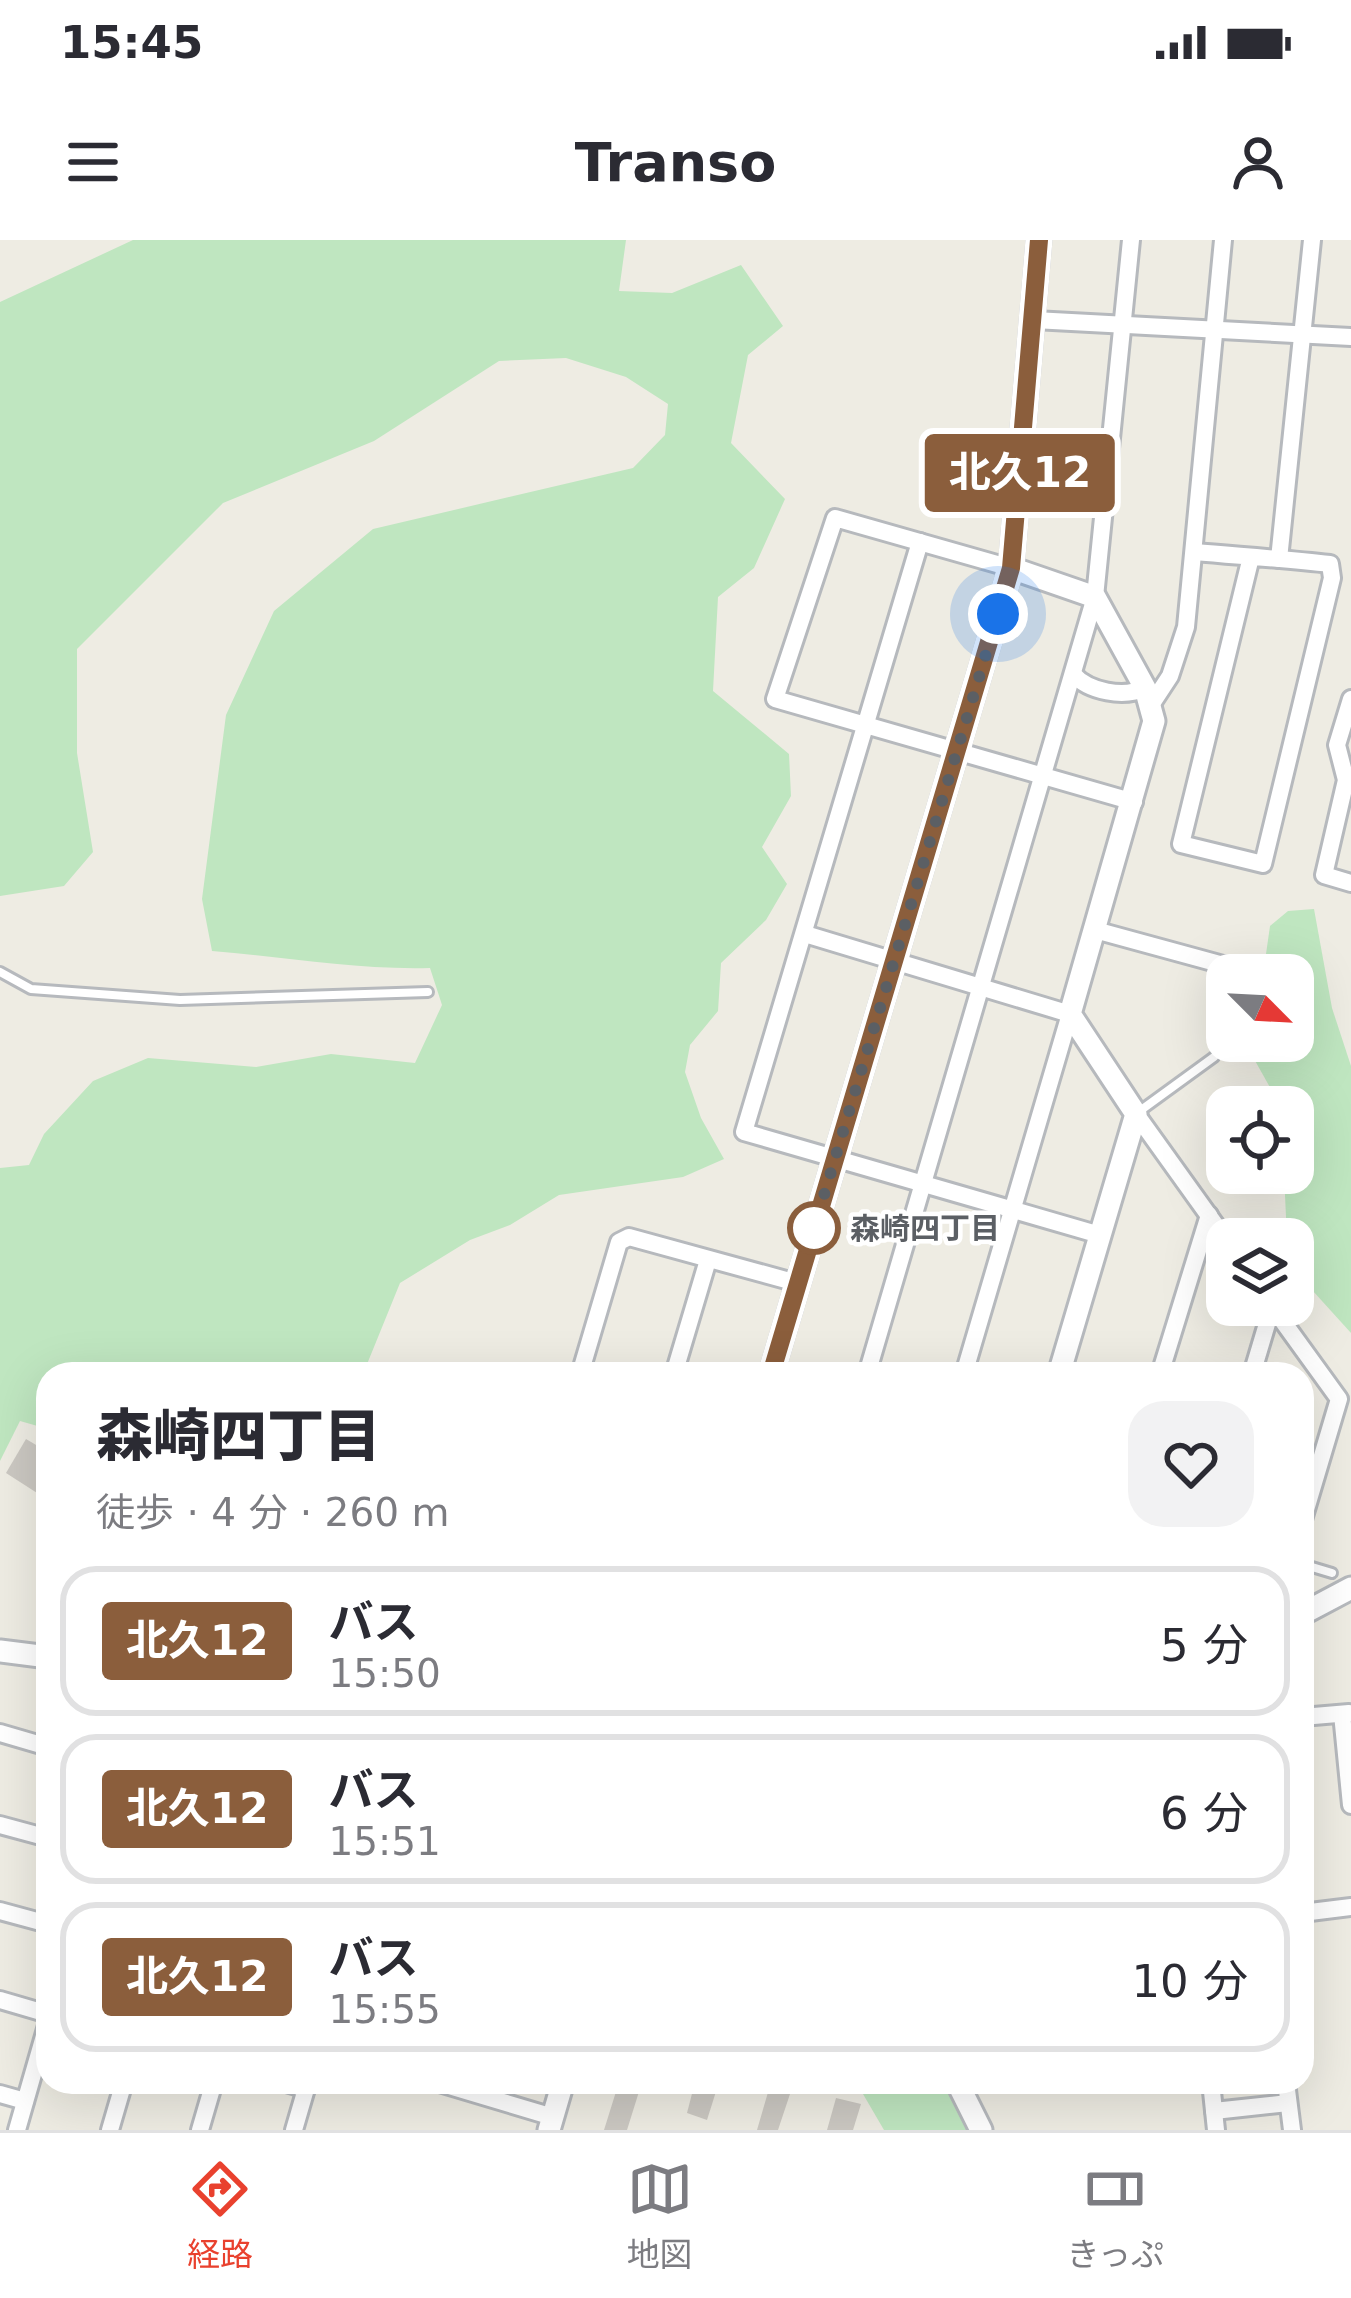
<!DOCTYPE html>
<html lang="ja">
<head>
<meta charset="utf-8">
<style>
	:root { --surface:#fff; --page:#f2f2f3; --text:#2b2b33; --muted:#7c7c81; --line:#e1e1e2; --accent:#e9412e }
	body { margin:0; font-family:"DejaVu Sans","Noto Sans JP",sans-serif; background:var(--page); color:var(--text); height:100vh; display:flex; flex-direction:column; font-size:45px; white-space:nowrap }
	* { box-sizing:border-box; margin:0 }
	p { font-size:39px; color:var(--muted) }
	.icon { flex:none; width:66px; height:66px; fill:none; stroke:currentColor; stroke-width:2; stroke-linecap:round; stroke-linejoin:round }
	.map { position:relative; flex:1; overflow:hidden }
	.panel { position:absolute; left:36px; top:1122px; width:1278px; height:732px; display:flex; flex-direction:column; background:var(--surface); border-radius:36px; box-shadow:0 12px 48px #0002 }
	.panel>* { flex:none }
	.badge { padding:0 24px; border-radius:9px; font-size:42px; line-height:78px }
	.needle { width:78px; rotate:114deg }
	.buttons { position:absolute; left:1206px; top:714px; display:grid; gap:24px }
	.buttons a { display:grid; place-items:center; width:108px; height:108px; border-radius:24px; background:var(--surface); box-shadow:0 12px 48px #0002; font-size:60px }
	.you { position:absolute; width:60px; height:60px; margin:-30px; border:9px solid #fff; border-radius:50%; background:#1a73e8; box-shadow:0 0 0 18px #1a73e833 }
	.map>.badge { position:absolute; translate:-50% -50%; box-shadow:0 0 0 6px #fff }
	.round { display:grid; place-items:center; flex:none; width:126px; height:126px; border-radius:36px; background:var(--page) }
	.summary { display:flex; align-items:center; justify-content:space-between; height:204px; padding:0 60px }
	h1 { font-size:57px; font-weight:800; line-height:90px }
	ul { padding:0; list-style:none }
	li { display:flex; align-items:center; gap:36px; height:150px; margin:0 24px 18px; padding:0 36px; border:6px solid var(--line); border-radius:36px }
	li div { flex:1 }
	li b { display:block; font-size:45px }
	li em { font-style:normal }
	li .badge { min-width:132px; font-weight:700; text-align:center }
	.status { display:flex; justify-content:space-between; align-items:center; height:84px; padding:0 60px; background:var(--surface); direction:ltr }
	.status svg { height:33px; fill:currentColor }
	header { display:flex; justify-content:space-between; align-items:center; height:156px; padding:0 60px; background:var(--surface); font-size:54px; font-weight:800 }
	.dock { display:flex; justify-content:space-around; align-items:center; height:168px; border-top:3px solid var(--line); background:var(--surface); font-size:33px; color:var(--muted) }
	.dock a { display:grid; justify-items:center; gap:6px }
	.dock .active { color:var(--accent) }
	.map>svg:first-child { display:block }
</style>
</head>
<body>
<div class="status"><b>15:45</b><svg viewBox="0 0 49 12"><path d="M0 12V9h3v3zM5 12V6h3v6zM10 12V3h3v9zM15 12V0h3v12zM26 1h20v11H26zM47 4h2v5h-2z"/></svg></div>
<header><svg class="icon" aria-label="menu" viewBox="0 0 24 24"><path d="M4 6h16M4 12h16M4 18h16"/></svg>Transo<svg class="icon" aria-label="person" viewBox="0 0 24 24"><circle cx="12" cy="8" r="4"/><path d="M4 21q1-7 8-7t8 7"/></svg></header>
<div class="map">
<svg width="1351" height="1890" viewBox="0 0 1351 1890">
	<rect width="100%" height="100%" fill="#eeece3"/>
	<!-- green -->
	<g fill="#bfe6c0">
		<path d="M133,0H626L619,51L672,53L741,25L783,86L748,115L731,203L785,259L754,328L718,357L713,451L789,514L791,556L762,607L787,644L766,680L721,723L718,771L690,805L685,832L701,878L724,919L683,937L559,955L510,985L470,1000L400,1043L363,1134H48V1189L20,1181L0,1221V928L29,925L44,894L93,841L148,818L256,827L331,814L415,823L442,765L430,728C357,730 286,717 212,711L202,659L226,475L274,371L373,289L633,228L665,195L668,164L626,137L566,118L499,121L374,201L223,263L77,409V513L93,612L64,646L0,656V62Z"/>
		<polygon points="1314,669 1332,768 1351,826 1351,1093 1293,1029 1293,999 1287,999 1284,933 1293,933 1293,867 1281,867 1244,801 1293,801 1293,735 1263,735 1270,686 1288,671"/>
		<polygon points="856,1842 946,1842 968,1890 884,1890"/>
	</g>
	<!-- building -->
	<g fill="#cbc8c2">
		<polygon points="26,1199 48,1212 48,1260 6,1233"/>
		<polygon points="619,1842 642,1842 627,1890 604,1890"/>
		<polygon points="695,1842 719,1842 707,1880 687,1873"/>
		<polygon points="771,1842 794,1842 778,1890 757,1890"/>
		<polygon points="836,1858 861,1864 853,1890 827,1890"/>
	</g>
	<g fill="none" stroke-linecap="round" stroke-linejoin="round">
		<defs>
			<g id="service">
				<polyline points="0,732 31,749 180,760 428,752"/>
				<polyline points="1137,873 1214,817"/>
				<polyline points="1302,1324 1332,1333"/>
			</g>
			<g id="minor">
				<polyline points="1034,80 1351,97"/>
				<polyline points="920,302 744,892 1100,995"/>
				<path d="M1195,312C1240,316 1285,319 1330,324L1332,338L1263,624L1181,604L1251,317"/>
				<polyline points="1279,319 1312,0"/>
				<polyline points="1011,328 835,278 775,459 1134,562"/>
				<path d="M1073,434C1089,452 1124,458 1145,448"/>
				<polyline points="1351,459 1337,505 1346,540 1324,635 1351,643"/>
				<polyline points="1151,465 1170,436 1186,387 1223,0"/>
				<polyline points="1095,690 1227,726"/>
				<polyline points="805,694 1070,774 964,1134"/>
				<polyline points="1136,874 1227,1001"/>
				<polyline points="1271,1065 1339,1159 1302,1283"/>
				<polyline points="580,1134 619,1002 629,997 797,1043"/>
				<polyline points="674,1134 708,1020"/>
				<polyline points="867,1134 1095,357 1131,0"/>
				<polyline points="1160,1134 1209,975"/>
				<polyline points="1252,1134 1272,1067"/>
				<polyline points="1342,1474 1351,1565"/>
				<polyline points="1302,1477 1349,1473"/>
				<polyline points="0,1493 48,1507"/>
				<polyline points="0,1585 48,1598"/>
				<polyline points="0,1671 48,1684"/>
				<polyline points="1302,1673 1351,1667"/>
				<polyline points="0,1760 48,1774"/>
				<polyline points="283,1842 306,1849"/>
				<polyline points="436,1842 553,1877"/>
				<polyline points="1211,1842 1216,1890"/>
				<polyline points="1286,1842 1292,1890"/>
				<polyline points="0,1854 25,1861"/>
				<polyline points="1214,1871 1288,1863"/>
				<polyline points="17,1890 48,1782"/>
				<polyline points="110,1890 124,1842"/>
				<polyline points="200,1890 214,1842"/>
				<polyline points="294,1890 308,1842"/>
			</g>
			<g id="tertiary">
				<polyline points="1011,328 1095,357 1145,448 1154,481 1070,774 1136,874 1059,1134"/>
				<polyline points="771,1134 1011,328 1039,0"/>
				<polyline points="1302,1374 1351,1348"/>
				<polyline points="0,1411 48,1417"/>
				<polyline points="957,1842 981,1890"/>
				<polyline points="549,1890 563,1842"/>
			</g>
		</defs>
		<!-- service casing -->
		<use href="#service" stroke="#b6b9bd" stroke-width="14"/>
		<!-- minor casing -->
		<use href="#minor" stroke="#b6b9bd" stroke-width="22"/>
		<!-- tertiary casing -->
		<use href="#tertiary" stroke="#b6b9bd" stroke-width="27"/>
		<!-- service -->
		<use href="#service" stroke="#fff" stroke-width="8"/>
		<!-- minor -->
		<use href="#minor" stroke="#fff" stroke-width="16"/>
		<!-- tertiary -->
		<use href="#tertiary" stroke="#fff" stroke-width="21"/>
	</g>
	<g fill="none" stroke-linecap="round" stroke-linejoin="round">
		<defs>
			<polyline id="line" points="771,1134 1011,328 1039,0"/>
		</defs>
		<!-- line casing -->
		<use href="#line" stroke="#fff" stroke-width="27"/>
		<!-- line -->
		<use href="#line" stroke="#8b5e3c" stroke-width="18"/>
		<!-- walk -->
		<polyline stroke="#5b5f64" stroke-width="12" stroke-dasharray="0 21.6" points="814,988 810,1002 998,374"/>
	</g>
	<!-- markers -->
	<circle fill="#fff" stroke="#8b5e3c" stroke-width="6" cx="814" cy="988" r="24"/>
	<g text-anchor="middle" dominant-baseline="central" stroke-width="9" stroke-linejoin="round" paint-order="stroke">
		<!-- stop labels -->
		<g font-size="30" font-weight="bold" fill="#5b5f64" stroke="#fff" text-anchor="start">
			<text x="850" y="988">森崎四丁目</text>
		</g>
	</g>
</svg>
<div class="buttons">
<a><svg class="needle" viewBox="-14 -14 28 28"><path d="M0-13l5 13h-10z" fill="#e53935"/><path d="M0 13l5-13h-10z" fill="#7c7c81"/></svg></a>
<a><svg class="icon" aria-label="locate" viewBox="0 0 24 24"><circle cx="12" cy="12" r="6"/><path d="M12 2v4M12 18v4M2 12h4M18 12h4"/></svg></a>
<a><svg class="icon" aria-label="layers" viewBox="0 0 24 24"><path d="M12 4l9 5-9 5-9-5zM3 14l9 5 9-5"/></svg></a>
</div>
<div class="you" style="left:998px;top:374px"></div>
<b class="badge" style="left:1020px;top:233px;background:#8b5e3c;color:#fff">北久12</b>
<section class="panel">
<div class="summary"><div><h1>森崎四丁目</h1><p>徒歩 · 4 分 · 260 m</p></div><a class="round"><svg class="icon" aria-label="heart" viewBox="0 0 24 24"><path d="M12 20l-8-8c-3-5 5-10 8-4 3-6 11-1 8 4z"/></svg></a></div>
<ul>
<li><span class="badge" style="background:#8b5e3c;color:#fff">北久12</span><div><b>バス</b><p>15:50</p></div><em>5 分</em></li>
<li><span class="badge" style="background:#8b5e3c;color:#fff">北久12</span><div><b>バス</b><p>15:51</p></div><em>6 分</em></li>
<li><span class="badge" style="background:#8b5e3c;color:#fff">北久12</span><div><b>バス</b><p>15:55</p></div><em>10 分</em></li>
</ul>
</section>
</div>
<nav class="dock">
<a class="active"><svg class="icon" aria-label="directions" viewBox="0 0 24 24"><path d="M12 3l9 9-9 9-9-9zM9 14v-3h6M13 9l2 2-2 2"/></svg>経路</a>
<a><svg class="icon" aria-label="map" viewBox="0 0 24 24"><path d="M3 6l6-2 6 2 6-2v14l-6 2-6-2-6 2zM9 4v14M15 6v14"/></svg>地図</a>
<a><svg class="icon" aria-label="tickets" viewBox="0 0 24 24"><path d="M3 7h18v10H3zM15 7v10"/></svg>きっぷ</a>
</nav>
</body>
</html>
